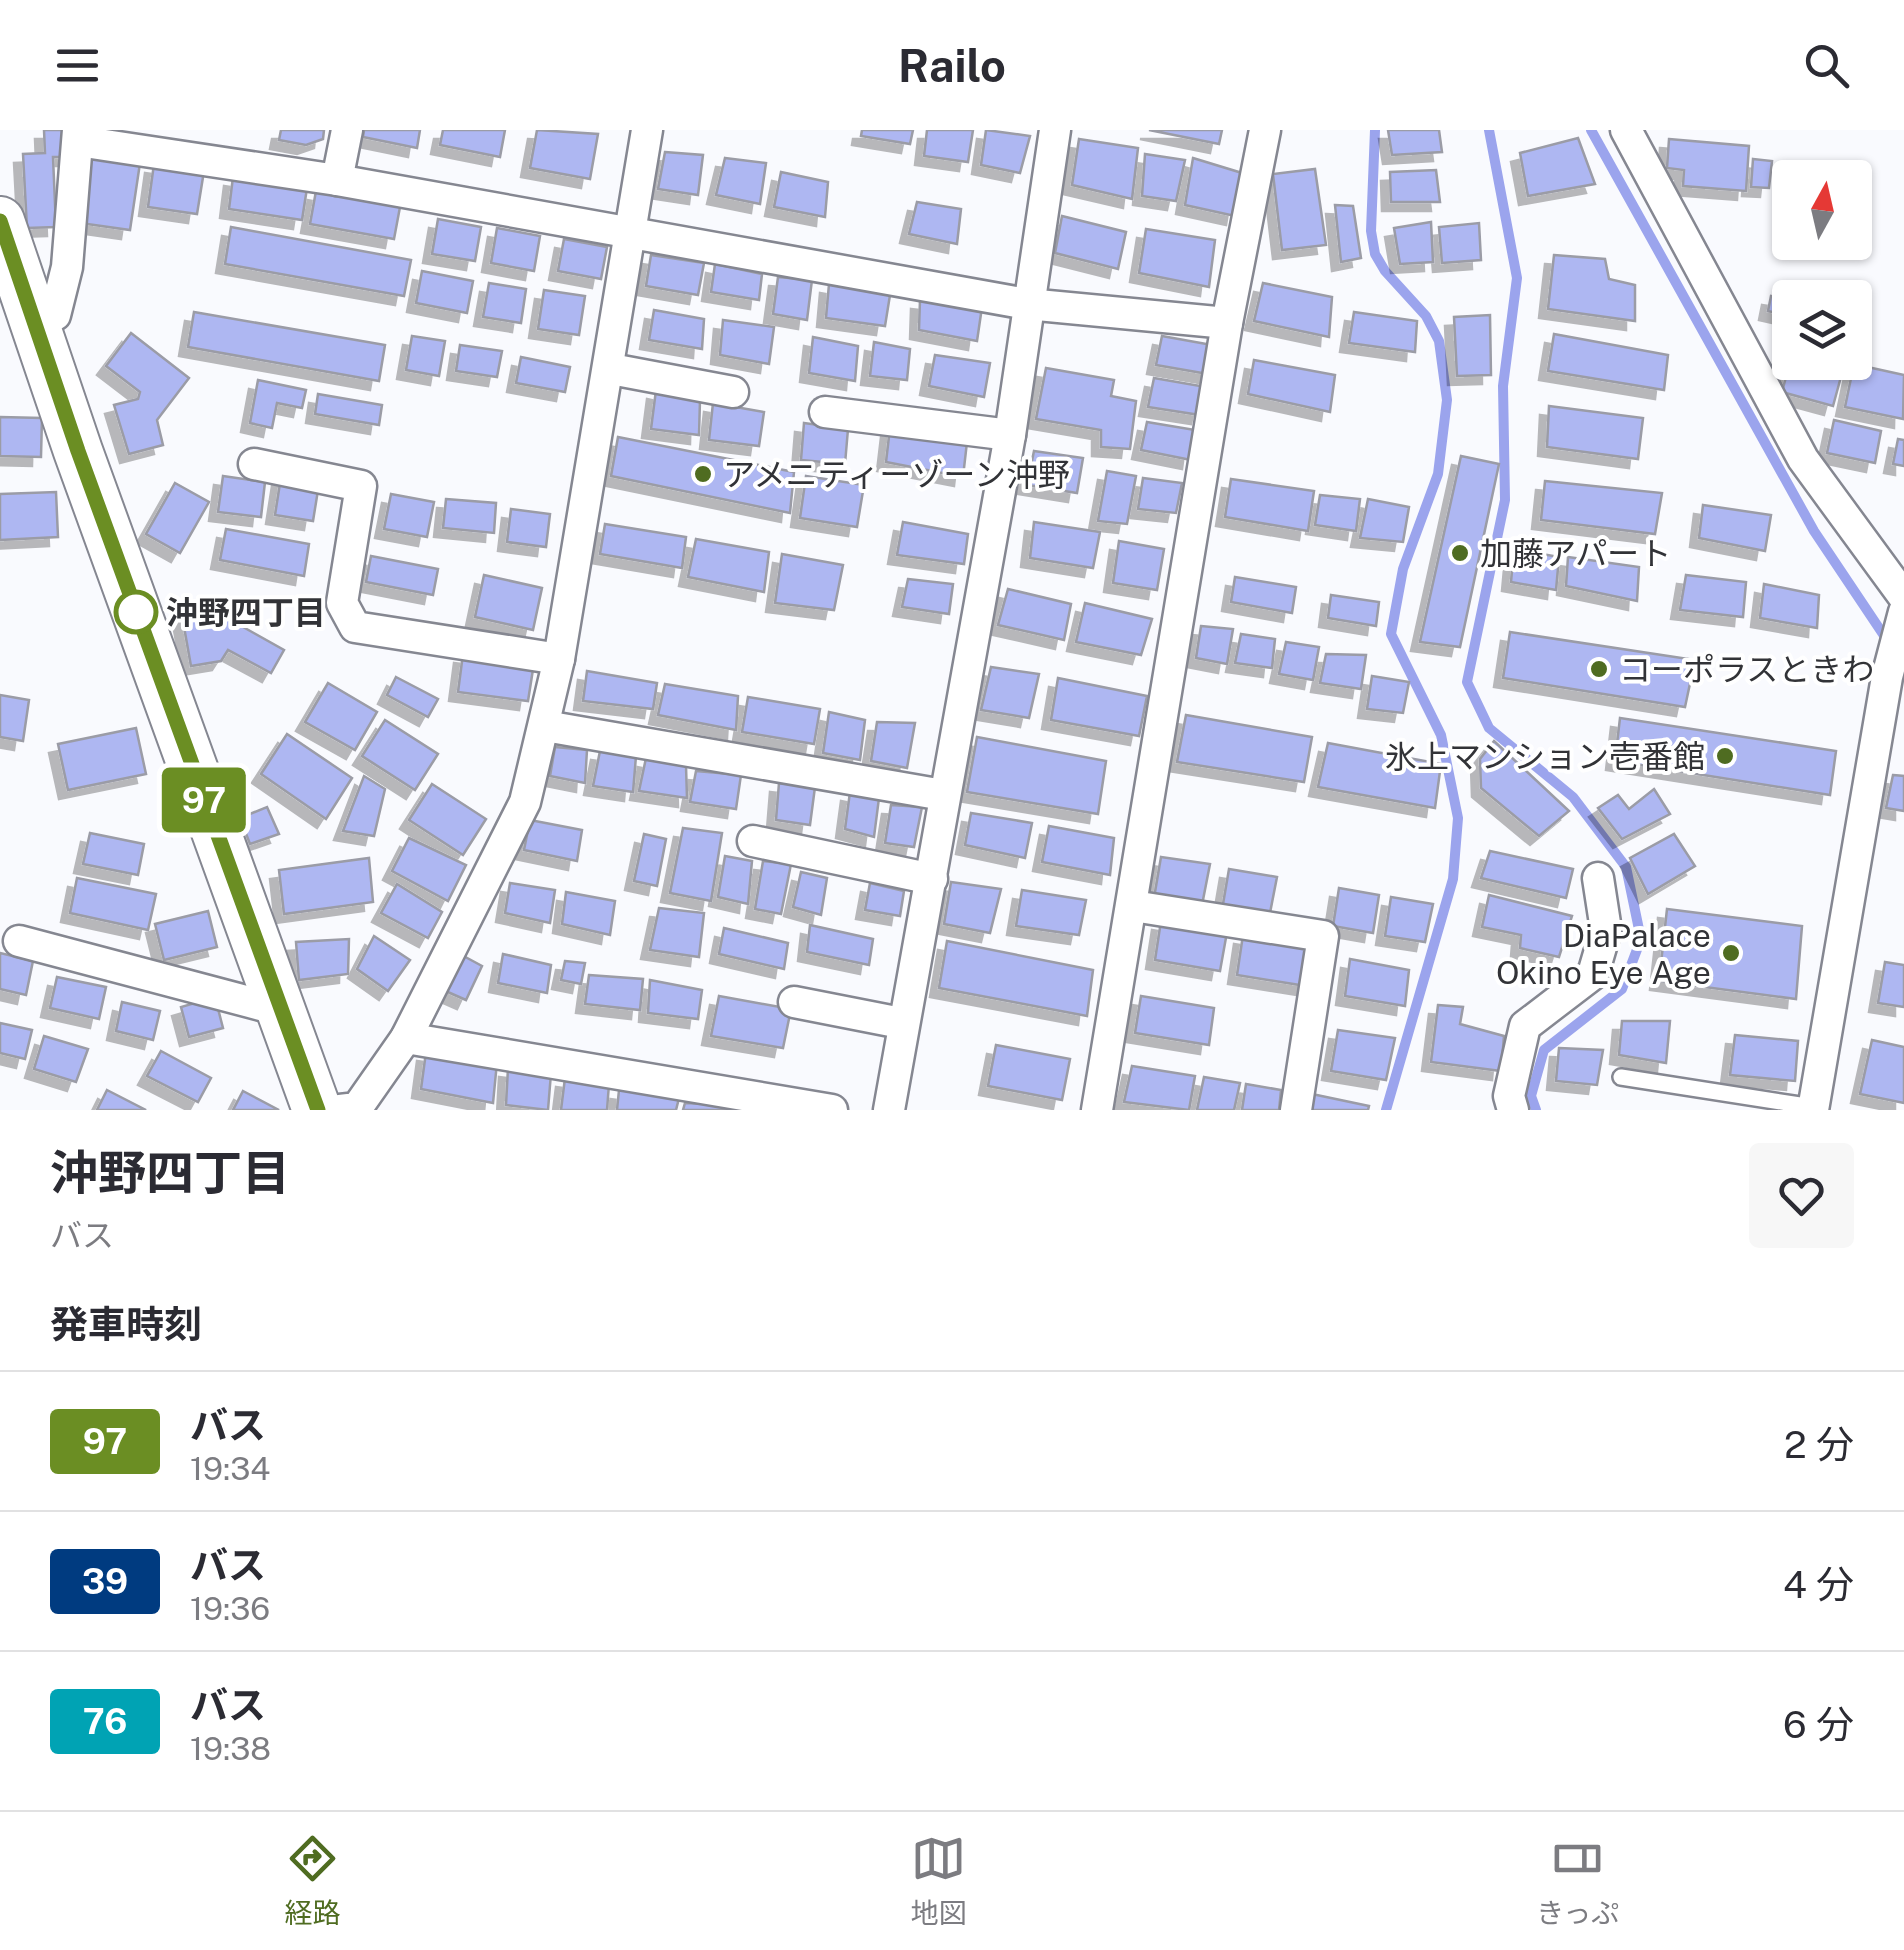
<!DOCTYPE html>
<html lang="ja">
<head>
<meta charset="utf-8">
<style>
	:root { --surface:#fff; --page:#f7f7f7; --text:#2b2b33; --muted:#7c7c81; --line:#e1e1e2; --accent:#4f6c21 }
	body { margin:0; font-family:"Public Sans","Noto Sans JP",sans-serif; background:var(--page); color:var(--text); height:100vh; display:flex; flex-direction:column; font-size:38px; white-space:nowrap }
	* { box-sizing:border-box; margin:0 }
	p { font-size:32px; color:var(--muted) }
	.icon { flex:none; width:55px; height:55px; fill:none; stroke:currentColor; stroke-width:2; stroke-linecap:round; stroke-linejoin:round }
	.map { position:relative; height:980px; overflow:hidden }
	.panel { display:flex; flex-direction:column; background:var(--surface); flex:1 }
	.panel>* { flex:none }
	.badge { padding:0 20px; border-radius:8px; font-size:35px; line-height:65px }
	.needle { width:65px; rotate:8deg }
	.fabs { position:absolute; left:1772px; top:30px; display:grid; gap:20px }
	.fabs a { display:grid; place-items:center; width:100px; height:100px; border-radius:10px; background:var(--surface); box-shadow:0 2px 8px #0004; font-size:50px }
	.map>.badge { position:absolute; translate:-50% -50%; box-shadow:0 0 0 5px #fff }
	h2 { padding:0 50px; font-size:38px; line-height:90px }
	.round { display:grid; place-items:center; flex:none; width:105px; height:105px; border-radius:10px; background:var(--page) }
	.summary { display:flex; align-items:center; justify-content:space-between; height:170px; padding:0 50px }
	h1 { font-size:48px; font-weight:700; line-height:75px }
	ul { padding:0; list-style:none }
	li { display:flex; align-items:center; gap:30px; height:140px; padding:0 50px; border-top:2px solid var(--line) }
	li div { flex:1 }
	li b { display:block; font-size:38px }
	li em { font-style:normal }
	li .badge { min-width:110px; font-weight:700; text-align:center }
	header { display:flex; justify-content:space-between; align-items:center; height:130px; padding:0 50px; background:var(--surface); font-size:45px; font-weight:700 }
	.dock { display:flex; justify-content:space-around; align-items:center; height:140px; border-top:2px solid var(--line); background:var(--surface); font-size:28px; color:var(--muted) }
	.dock a { display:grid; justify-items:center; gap:5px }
	.dock .selected { color:var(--accent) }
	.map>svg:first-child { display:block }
</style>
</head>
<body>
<header><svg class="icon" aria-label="menu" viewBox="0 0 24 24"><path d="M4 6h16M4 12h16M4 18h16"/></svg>Railo<svg class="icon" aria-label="search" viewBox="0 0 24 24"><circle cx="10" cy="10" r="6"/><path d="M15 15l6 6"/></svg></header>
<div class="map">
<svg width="1904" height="980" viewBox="0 0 1904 980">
	<defs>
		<filter id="shadow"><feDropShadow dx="-9" dy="9" stdDeviation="0" flood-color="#0004"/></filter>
	</defs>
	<rect width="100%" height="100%" fill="#f9fafe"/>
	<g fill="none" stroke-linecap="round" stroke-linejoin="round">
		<!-- stream -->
		<g stroke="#9ba4ed" stroke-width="10">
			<polyline points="1375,0 1371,101 1375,124 1385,141 1426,186 1439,211 1447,270 1438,344 1403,439 1391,504 1441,605 1458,688 1453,749 1386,980"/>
			<polyline points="1489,0 1517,148 1503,256 1505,370 1467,552 1489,598 1573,667 1626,737 1641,809 1622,859 1544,920 1531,966 1536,980"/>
			<polyline points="1591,0 1814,401 1889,513"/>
		</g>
	</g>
	<!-- building -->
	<g fill="#aeb7f2" stroke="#9b9ca6" stroke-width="2.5" filter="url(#shadow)">
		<polygon points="44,0 65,0 66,27 53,27 56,97 27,98 23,24 45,23"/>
		<polygon points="281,0 324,0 323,9 306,15 279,10"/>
		<polygon points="364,0 420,0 417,18 363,7"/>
		<polygon points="443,0 505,0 500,27 440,15"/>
		<polygon points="537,0 598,4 590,49 530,38"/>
		<polygon points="862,0 913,0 910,14 861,6"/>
		<polygon points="927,0 973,0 968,32 924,26"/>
		<polygon points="986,0 1030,6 1020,43 981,35"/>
		<polygon points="1149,0 1222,0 1219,14"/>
		<polygon points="1388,0 1439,0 1442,22 1392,25"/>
		<polygon points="1578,8 1595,54 1528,66 1520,23"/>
		<polygon points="1079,9 1138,18 1132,69 1072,55"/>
		<polygon points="1669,9 1749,16 1746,61 1683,56 1684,40 1667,38"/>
		<polygon points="665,22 703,25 698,65 658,59"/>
		<polygon points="1145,24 1185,30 1176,71 1142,66"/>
		<polygon points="90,25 140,33 130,100 80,93"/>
		<polygon points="725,28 766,33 760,74 716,65"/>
		<polygon points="1193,28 1242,43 1235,86 1185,75"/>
		<polygon points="1753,29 1772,31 1769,58 1751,57"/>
		<polygon points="154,34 204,41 197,84 148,77"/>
		<polygon points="1315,39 1326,115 1282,120 1273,44"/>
		<polygon points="1436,40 1440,72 1391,72 1390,42"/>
		<polygon points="781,42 828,52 825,87 774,77"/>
		<polygon points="233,47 307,58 302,90 229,79"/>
		<polygon points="316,61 400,77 394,109 310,94"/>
		<polygon points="917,72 961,79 957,114 909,104"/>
		<polygon points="1335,75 1353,76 1361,128 1341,132"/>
		<polygon points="1062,86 1126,102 1118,139 1055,123"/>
		<polygon points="438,89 481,97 475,131 432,124"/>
		<polygon points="1431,92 1433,132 1400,134 1394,98"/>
		<polygon points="1479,93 1481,130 1442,133 1439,97"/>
		<polygon points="231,97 411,130 404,166 225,134"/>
		<polygon points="497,98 540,106 534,141 491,133"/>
		<polygon points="1146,99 1215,110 1209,157 1139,143"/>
		<polygon points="564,109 607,117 601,149 558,141"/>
		<polygon points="651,125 704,133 698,165 646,156"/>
		<polygon points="1554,125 1605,129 1609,149 1635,155 1635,191 1548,179"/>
		<polygon points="715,134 762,144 759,170 711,162"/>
		<polygon points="422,141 473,151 467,183 416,173"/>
		<polygon points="778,147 812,150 807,190 773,184"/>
		<polygon points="489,153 526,159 521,193 483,187"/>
		<polygon points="1263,153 1332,167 1329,207 1254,191"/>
		<polygon points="829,154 890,165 885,196 826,188"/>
		<polygon points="544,160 585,166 579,205 538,199"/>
		<polygon points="1771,166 1790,169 1790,186 1768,181"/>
		<polygon points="920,170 982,177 977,211 919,200"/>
		<polygon points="654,180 704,189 702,219 649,210"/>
		<polygon points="194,182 385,215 379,251 188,217"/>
		<polygon points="1354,182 1417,191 1415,222 1349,213"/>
		<polygon points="1490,185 1491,245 1457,246 1454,187"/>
		<polygon points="723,190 774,197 769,234 720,225"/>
		<polygon points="131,203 189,248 157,290 163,315 129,324 114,275 138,269 140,262 106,236"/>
		<polygon points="1554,204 1668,225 1664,260 1548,241"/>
		<polygon points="412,206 445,211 439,246 406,240"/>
		<polygon points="1162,206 1212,215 1208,244 1156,235"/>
		<polygon points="813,207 858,216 855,251 809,243"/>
		<polygon points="874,212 910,219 907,250 870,246"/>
		<polygon points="460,215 502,221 497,247 456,241"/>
		<polygon points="935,225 990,233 984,267 929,256"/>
		<polygon points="521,227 570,237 565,262 516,253"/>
		<polygon points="1254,230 1335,245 1330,282 1248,264"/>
		<polygon points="1790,232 1845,232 1833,276 1782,262"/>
		<polygon points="1854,234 1904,245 1903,289 1845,277"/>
		<polygon points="1046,238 1114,250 1111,266 1136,271 1130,319 1101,317 1101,300 1036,289"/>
		<polygon points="1154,248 1206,257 1200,285 1148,277"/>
		<polygon points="258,250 306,260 302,278 277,273 272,298 250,293"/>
		<polygon points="656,260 700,270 699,305 651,299"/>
		<polygon points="318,264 382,275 379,295 315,284"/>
		<polygon points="713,273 764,282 759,316 709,310"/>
		<polygon points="1549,276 1643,288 1638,329 1547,317"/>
		<polygon points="0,287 42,288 41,327 0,326"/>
		<polygon points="1834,290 1881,301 1875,333 1827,323"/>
		<polygon points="1147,292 1195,300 1191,330 1141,320"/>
		<polygon points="804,293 848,299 845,334 801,330"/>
		<polygon points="890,298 967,312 963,347 886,332"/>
		<polygon points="618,307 794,342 790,383 611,346"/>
		<polygon points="1898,309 1904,310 1904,336 1893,334"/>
		<polygon points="1034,321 1083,328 1077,363 1027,355"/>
		<polygon points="1461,326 1499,334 1460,517 1420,512"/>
		<polygon points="1107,341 1136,346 1127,394 1098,391"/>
		<polygon points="223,346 265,352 261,387 218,382"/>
		<polygon points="806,346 864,355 857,397 800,388"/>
		<polygon points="281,347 319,354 313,391 275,385"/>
		<polygon points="1143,348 1182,353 1176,383 1138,379"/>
		<polygon points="1231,349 1314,361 1308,401 1225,387"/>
		<polygon points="1545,351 1662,363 1655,404 1541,390"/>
		<polygon points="175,353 209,372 180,423 146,404"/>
		<polygon points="56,362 58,407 0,410 0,364"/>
		<polygon points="391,364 434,372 427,407 384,399"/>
		<polygon points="1320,365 1360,369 1356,401 1315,395"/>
		<polygon points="446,369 496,373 494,403 443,398"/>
		<polygon points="1368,369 1409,377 1403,412 1360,408"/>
		<polygon points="1703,375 1771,385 1765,421 1699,408"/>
		<polygon points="511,379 550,384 546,417 507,412"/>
		<polygon points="903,392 968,404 964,434 897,425"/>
		<polygon points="1034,392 1100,402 1093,438 1030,428"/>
		<polygon points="605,394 686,407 682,438 600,424"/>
		<polygon points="226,399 309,414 304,446 220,430"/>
		<polygon points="696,409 769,422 764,462 688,447"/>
		<polygon points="1119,411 1164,419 1157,460 1113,453"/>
		<polygon points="1514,419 1559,427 1556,460 1511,452"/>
		<polygon points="782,424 843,435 834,480 775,473"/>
		<polygon points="371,426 438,439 433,465 366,452"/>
		<polygon points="1568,427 1639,437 1637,471 1566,456"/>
		<polygon points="484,445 542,458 533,500 475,487"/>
		<polygon points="1686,445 1746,452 1743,487 1680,480"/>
		<polygon points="1235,447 1296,457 1292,483 1231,472"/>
		<polygon points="908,449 953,454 949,484 902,477"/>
		<polygon points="1764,454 1819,465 1817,498 1760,488"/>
		<polygon points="1008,459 1071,474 1064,510 998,495"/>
		<polygon points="1331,465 1379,472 1376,496 1328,488"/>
		<polygon points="1085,473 1152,489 1141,525 1076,512"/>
		<polygon points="204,475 284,520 271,543 228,520 221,531 191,536 181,480"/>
		<polygon points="1201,496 1233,499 1227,534 1196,528"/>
		<polygon points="1510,502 1695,530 1685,577 1503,548"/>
		<polygon points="1241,504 1275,509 1272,538 1235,533"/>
		<polygon points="1286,512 1319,517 1313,550 1279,544"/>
		<polygon points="463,524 534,533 528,571 458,562"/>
		<polygon points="1326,524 1366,525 1361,559 1320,553"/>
		<polygon points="991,537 1039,544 1029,588 981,580"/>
		<polygon points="587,541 657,553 653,579 583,571"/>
		<polygon points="1372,546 1409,552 1403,583 1367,579"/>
		<polygon points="396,547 438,569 428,587 387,565"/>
		<polygon points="1058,548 1147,566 1139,606 1051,590"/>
		<polygon points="328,553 377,582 355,620 305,592"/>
		<polygon points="665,554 738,566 736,600 658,585"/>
		<polygon points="0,565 29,570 23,611 0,607"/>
		<polygon points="748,567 820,579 814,614 742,602"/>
		<polygon points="829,582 865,590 860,630 823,623"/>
		<polygon points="1186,585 1312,607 1304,652 1177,632"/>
		<polygon points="1620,588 1836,621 1830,665 1615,631"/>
		<polygon points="385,590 438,624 415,660 362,626"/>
		<polygon points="877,592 915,593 907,638 871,631"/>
		<polygon points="136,598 146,644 68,660 58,614"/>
		<polygon points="287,604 352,648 326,689 261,644"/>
		<polygon points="977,607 1106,631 1098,684 967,662"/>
		<polygon points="1494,611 1569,681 1539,706 1481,658 1480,629"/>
		<polygon points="1328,613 1441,634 1435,678 1318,657"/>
		<polygon points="555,617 587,620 585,653 550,646"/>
		<polygon points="600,621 636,626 633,662 593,656"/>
		<polygon points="646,628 686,636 687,668 639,661"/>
		<polygon points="696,641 741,645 736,679 690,672"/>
		<polygon points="1893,645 1904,646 1904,681 1886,678"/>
		<polygon points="364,646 385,659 374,706 343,701"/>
		<polygon points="779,653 815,657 810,695 776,690"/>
		<polygon points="432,654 486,689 463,725 409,690"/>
		<polygon points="1654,659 1670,684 1622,709 1598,678 1618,665 1629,679"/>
		<polygon points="850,662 879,668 874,707 845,699"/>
		<polygon points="891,675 922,677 914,717 885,713"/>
		<polygon points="267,677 279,704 250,714 240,688"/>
		<polygon points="971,683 1032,693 1025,728 965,715"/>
		<polygon points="530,690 582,700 577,731 524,720"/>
		<polygon points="1049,696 1114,708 1110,745 1042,732"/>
		<polygon points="683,698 722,703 711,771 670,763"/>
		<polygon points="90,703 144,714 138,745 83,734"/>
		<polygon points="644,704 666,709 657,756 634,751"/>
		<polygon points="1674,704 1695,736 1648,764 1630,728"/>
		<polygon points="409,708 466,735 448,771 392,741"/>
		<polygon points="1490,721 1573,739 1566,768 1481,748"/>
		<polygon points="725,726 752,731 748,774 718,767"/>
		<polygon points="1161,727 1210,734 1202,775 1154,768"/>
		<polygon points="369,728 373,772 284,784 279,740"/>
		<polygon points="763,731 791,734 781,784 755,779"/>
		<polygon points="1229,739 1277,747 1269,788 1222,780"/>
		<polygon points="801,742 827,748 821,785 793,777"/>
		<polygon points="77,748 156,764 148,800 70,783"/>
		<polygon points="951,752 1001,759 990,803 944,794"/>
		<polygon points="510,753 555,760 550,793 505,783"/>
		<polygon points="870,753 904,761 900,786 865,780"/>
		<polygon points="397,754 442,782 428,808 381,783"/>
		<polygon points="1339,758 1379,765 1373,803 1333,796"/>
		<polygon points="1022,760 1086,770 1079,805 1016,796"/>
		<polygon points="566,762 615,771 610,805 562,794"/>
		<polygon points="1489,765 1572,786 1559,827 1520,818 1521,805 1482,797"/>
		<polygon points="1391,767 1433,774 1425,812 1385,806"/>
		<polygon points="659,778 704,783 699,827 650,820"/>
		<polygon points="1667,779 1802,796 1796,869 1659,851"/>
		<polygon points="208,781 217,817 164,830 155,794"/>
		<polygon points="1161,791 1227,802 1220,841 1155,830"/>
		<polygon points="810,795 873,809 869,835 807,822"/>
		<polygon points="724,798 788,813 784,839 719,824"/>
		<polygon points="1243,805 1312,816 1306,856 1237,845"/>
		<polygon points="374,806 410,830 388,861 357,839"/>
		<polygon points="349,809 348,844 299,850 296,812"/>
		<polygon points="947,811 1093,840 1087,886 939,858"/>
		<polygon points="0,823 33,831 26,865 0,859"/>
		<polygon points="458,823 482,836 466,870 441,859"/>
		<polygon points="503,824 551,835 547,863 498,853"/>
		<polygon points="1350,829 1409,840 1405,876 1345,866"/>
		<polygon points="565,831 585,833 581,854 561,850"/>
		<polygon points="1885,832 1904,835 1904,877 1878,873"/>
		<polygon points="589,845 643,849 640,880 585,874"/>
		<polygon points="57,847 106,857 99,889 50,878"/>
		<polygon points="650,850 702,860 698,889 648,883"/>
		<polygon points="719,866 791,879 783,918 711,906"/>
		<polygon points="1141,866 1214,878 1209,915 1135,903"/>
		<polygon points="215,867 223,898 189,907 181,877"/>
		<polygon points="122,872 160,881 153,910 116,901"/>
		<polygon points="1438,875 1463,877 1460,894 1504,906 1501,941 1431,932"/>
		<polygon points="1622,891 1670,891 1666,933 1619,925"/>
		<polygon points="0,893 32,900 25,929 0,923"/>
		<polygon points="1338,900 1395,908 1386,950 1331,941"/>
		<polygon points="1735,905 1798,911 1795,951 1730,945"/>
		<polygon points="44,906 88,919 76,952 34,939"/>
		<polygon points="1872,910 1904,917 1904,973 1860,964"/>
		<polygon points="996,915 1070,929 1062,970 988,956"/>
		<polygon points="1559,918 1603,920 1597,955 1556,951"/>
		<polygon points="161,921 211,948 198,972 147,946"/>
		<polygon points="426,922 497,932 493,973 421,959"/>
		<polygon points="1132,936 1195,946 1189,980 1124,972"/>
		<polygon points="508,938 551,943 548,980 506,975"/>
		<polygon points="1204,947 1240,953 1234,980 1197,980"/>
		<polygon points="565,948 609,954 607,980 561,980"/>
		<polygon points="1246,954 1281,960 1279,980 1242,980"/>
		<polygon points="107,960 146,980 97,980"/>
		<polygon points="619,960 679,968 676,980 617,980"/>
		<polygon points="243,961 279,980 233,980"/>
		<polygon points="1312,964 1369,976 1368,980 1310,980"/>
		<polygon points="685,973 728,975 727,980 683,980"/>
	</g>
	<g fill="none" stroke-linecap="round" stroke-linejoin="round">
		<defs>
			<polyline id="lane" points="1621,947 1813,977"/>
			<g id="street">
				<polyline points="1626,0 1803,329 1904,467"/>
				<polyline points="78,11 337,50 1027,174 1227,193"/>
				<polyline points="337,50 347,0"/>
				<polyline points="37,195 55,185 67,137 78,0"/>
				<polyline points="611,239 733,262"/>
				<polyline points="825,282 1010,305"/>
				<polyline points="254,334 361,356 342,473 355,497 559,529"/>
				<polyline points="545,596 943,665"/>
				<polyline points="753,711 932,749"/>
				<polyline points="1133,776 1323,806 1296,980"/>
				<polyline points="19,811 280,880"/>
				<polyline points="794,872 901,893"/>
				<polyline points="406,908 832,980"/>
				<polyline points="340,980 357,978 406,908 525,672 559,529 647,0"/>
				<polyline points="889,980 1010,305 1055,0"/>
				<polyline points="1097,980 1227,193 1265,0"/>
				<polyline points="1513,980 1509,966 1525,896 1593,844 1606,800 1598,748"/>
				<polyline points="1813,980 1887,547 1904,482"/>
			</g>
			<polyline id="primary" points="0,91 78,321 317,980"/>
		</defs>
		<!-- lane casing -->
		<use href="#lane" stroke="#858791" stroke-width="20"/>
		<!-- street casing -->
		<use href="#street" stroke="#858791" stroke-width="35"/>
		<!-- primary casing -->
		<use href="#primary" stroke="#858791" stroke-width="52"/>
		<!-- lane -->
		<use href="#lane" stroke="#fff" stroke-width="15"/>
		<!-- street -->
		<use href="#street" stroke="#fff" stroke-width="30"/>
		<!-- primary -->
		<use href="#primary" stroke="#fff" stroke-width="48"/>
	</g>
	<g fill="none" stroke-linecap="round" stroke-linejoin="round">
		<defs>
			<polyline id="line" points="0,91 78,321 318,980"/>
		</defs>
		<!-- line casing -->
		<use href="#line" stroke="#fff" stroke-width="22"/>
		<!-- line -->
		<use href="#line" stroke="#6b8e23" stroke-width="15"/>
	</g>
	<!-- markers -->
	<g fill="#4f6c21" stroke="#fff" stroke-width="4">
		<circle cx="703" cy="344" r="10"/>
		<circle cx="1460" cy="423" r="10"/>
		<circle cx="1599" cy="539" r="10"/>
		<circle cx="1725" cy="626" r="10"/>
		<circle cx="1731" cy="823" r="10"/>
	</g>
	<circle fill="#fff" stroke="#6b8e23" stroke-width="5" cx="136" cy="482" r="20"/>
	<g text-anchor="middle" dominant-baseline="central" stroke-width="8" stroke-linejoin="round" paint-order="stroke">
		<!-- poi labels -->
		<g font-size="32" fill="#323337" stroke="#fff" text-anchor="start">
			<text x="723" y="344">アメニティーゾーン沖野</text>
			<text x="1480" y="423">加藤アパート</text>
			<text x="1619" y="539">コーポラスときわ</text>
			<text x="1705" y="626" text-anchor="end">氷上マンション壱番館</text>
			<text x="1711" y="805" text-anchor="end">DiaPalace<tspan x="1711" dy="37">Okino Eye Age</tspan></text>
		</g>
		<!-- stop labels -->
		<g font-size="32" font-weight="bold" fill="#323337" stroke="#fff" text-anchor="start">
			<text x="166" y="482">沖野四丁目</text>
		</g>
	</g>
</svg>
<div class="fabs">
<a><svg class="needle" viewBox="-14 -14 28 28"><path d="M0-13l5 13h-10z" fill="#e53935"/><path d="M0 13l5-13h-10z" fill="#7c7c81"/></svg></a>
<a><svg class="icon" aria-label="layers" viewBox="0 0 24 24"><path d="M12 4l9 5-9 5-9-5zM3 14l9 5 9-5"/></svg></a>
</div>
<b class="badge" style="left:204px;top:670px;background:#6b8e23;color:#fff">97</b>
</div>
<section class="panel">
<div class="summary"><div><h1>沖野四丁目</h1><p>バス</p></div><a class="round"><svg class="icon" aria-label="heart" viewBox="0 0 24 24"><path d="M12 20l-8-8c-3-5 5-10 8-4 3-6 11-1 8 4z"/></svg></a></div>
<h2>発車時刻</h2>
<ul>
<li><span class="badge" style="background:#6b8e23;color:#fff">97</span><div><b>バス</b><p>19:34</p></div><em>2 分</em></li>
<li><span class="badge" style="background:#003b80;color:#fff">39</span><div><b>バス</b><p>19:36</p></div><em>4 分</em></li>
<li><span class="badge" style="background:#00a3b4;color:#fff">76</span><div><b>バス</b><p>19:38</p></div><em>6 分</em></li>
</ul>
</section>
<nav class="dock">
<a class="selected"><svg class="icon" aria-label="directions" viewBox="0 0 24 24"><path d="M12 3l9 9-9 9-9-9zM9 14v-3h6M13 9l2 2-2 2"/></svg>経路</a>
<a><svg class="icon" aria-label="map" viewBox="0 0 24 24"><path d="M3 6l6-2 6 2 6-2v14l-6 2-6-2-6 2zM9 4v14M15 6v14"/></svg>地図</a>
<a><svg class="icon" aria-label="tickets" viewBox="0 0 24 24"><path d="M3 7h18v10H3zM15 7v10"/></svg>きっぷ</a>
</nav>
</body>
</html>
